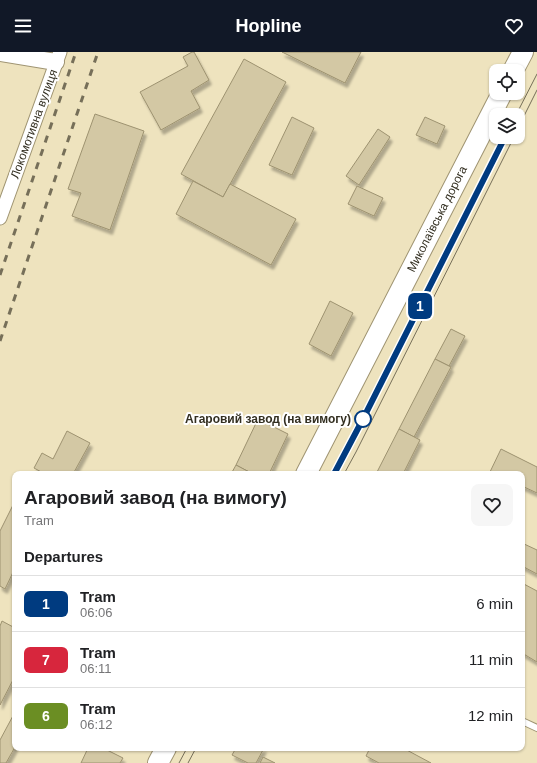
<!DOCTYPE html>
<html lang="en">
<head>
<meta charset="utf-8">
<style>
	:root { --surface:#fff; --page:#f6f6f6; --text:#202124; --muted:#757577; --line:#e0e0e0; --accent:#111827 }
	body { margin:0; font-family:Helvetica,sans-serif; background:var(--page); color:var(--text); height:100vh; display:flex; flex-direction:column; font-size:15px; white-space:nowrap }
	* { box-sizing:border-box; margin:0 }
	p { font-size:13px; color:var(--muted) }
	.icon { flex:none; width:22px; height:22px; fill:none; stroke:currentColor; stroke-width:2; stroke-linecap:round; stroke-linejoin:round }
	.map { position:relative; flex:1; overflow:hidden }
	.sheet { position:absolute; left:12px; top:419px; width:513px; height:280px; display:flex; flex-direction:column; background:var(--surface); border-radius:8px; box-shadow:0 1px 3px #0004 }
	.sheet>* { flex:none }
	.badge { padding:0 8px; border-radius:6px; font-size:14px; line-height:26px }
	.tools { position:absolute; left:489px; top:12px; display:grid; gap:8px }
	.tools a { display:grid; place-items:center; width:36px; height:36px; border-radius:8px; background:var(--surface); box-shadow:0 1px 3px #0004; font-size:20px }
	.map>.badge { position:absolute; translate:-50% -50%; box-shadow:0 0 0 2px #fff }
	h2 { padding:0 12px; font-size:15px; line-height:36px }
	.round { display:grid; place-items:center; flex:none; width:42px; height:42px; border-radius:8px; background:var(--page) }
	.head { display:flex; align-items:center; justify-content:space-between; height:68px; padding:0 12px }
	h1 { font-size:19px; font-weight:800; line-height:30px }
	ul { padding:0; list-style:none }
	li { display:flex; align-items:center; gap:12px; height:56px; padding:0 12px; border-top:1px solid var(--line) }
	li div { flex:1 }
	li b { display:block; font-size:15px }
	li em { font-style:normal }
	li .badge { min-width:44px; font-weight:700; text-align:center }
	header { display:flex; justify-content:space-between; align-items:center; height:52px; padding:0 12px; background:var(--accent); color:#fff; font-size:18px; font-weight:800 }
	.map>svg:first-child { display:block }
</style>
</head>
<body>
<header><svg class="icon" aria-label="menu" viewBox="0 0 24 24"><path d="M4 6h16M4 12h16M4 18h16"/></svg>Hopline<svg class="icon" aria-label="heart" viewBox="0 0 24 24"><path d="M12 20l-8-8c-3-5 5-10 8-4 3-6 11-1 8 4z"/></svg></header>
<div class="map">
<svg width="537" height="711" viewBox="0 0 537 711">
	<defs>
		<filter id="shadow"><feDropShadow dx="2.5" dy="4.5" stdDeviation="1" flood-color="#0004"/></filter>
	</defs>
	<rect width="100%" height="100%" fill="#eee3be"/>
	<!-- building -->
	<g fill="#d3c8a4" stroke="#9d9270" filter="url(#shadow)">
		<polygon points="192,0 194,0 209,28 191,39 200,56 161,78 140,40 188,14 183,5"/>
		<polygon points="282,0 361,0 345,31"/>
		<polygon points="244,7 286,30 223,145 181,122"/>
		<polygon points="95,62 144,79 110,178 72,164 81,141 68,137"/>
		<polygon points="292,65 314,76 292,123 269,113"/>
		<polygon points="425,65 445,74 437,92 416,83"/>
		<polygon points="378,77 390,85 359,133 346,124"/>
		<polygon points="193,129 223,145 230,132 296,167 271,213 176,162"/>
		<polygon points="357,134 383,146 374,164 348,152"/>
		<polygon points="330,249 353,261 331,304 309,292"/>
		<polygon points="451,277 465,284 449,314 435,307"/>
		<polygon points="435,307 451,315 414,385 399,377"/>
		<polygon points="258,367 288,382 269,422 253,422 236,413"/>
		<polygon points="399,377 420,388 403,422 376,422"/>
		<polygon points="67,379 90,391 73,422 45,422 34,416 42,401 53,407"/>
		<polygon points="501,397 537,415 537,441 522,434 522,422 489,422"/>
		<polygon points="236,413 253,422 231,422"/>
		<polygon points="15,449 15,516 5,537 0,534 0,479"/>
		<polygon points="522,491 537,498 537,522 522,514"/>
		<polygon points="522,531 537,539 537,610 522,601"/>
		<polygon points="2,569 15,576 15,624 0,653 0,574"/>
		<polygon points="15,660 15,695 6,711 0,711 0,688"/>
		<polygon points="88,696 103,696 123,706 120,711 81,711"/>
		<polygon points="236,696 264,696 256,711 248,711 232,703"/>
		<polygon points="370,696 403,696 431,711 379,711 366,704"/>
		<polygon points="263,705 275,711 260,711"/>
	</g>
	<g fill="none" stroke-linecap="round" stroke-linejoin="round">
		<defs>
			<polyline id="service" points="522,669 537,676"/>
			<polyline id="minor" points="0,166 60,0"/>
			<polyline id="tertiary" points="0,1 56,10"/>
			<g id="primary">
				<polyline points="513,19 523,0"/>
				<polyline points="306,422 502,41"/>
				<polyline points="158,711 166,696"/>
			</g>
		</defs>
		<!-- service casing -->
		<use href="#service" stroke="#9f9472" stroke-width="8"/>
		<!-- minor casing -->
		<use href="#minor" stroke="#9f9472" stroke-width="15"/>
		<!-- tertiary casing -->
		<use href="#tertiary" stroke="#9f9472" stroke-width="18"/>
		<!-- primary casing -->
		<use href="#primary" stroke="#9f9472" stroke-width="22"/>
		<!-- service -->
		<use href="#service" stroke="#fff" stroke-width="6"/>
		<!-- minor -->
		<use href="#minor" stroke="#fff" stroke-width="13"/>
		<!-- tertiary -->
		<use href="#tertiary" stroke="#fff" stroke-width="16"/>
		<!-- primary -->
		<use href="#primary" stroke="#fff" stroke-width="20"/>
		<!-- tram -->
		<g stroke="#766f59" stroke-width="1">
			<polyline points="516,63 537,22"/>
			<polyline points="518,76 537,38"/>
			<polyline points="334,422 363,367 505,85"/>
			<polyline points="344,422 356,400 514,85"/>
			<polyline points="179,711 187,696"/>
			<polyline points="188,711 196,696"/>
		</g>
		<!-- rail -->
		<g stroke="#766f59" stroke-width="3" stroke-dasharray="7 7" stroke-linecap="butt">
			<polyline points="0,223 76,0"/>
			<polyline points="0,289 98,0"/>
		</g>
	</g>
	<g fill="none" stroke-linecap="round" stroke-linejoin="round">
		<defs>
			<polyline id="line" points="334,422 363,367 505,85"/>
		</defs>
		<!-- line casing -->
		<use href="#line" stroke="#fff" stroke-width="9"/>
		<!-- line -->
		<use href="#line" stroke="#003b80" stroke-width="6"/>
	</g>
	<!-- markers -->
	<circle fill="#fff" stroke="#003b80" stroke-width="2" cx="363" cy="367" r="8"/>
	<g text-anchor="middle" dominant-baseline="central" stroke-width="4" stroke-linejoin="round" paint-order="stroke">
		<!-- street labels -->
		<g font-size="12" fill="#332f21" stroke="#fff">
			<text transform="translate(34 72) rotate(-70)">Локомотивна вулиця</text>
			<text transform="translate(437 167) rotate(-63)">Миколаївська дорога</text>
		</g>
		<!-- stop labels -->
		<g font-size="12" font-weight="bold" fill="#332f21" stroke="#fff" text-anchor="end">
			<text x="351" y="367">Агаровий завод (на вимогу)</text>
		</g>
	</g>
</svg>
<div class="tools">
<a><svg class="icon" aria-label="locate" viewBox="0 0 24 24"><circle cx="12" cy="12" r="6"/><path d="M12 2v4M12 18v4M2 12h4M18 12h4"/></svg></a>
<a><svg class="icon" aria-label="layers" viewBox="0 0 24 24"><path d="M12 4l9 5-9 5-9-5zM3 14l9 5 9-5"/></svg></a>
</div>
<b class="badge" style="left:420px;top:254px;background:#003b80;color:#fff">1</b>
<section class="sheet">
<div class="head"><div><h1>Агаровий завод (на вимогу)</h1><p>Tram</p></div><a class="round"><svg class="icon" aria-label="heart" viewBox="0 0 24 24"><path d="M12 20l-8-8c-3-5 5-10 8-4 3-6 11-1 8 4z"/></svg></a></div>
<h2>Departures</h2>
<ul>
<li><span class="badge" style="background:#003b80;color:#fff">1</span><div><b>Tram</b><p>06:06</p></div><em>6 min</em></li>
<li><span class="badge" style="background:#d7263d;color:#fff">7</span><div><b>Tram</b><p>06:11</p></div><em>11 min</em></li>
<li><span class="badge" style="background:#6b8e23;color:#fff">6</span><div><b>Tram</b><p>06:12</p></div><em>12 min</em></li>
</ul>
</section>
</div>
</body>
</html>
